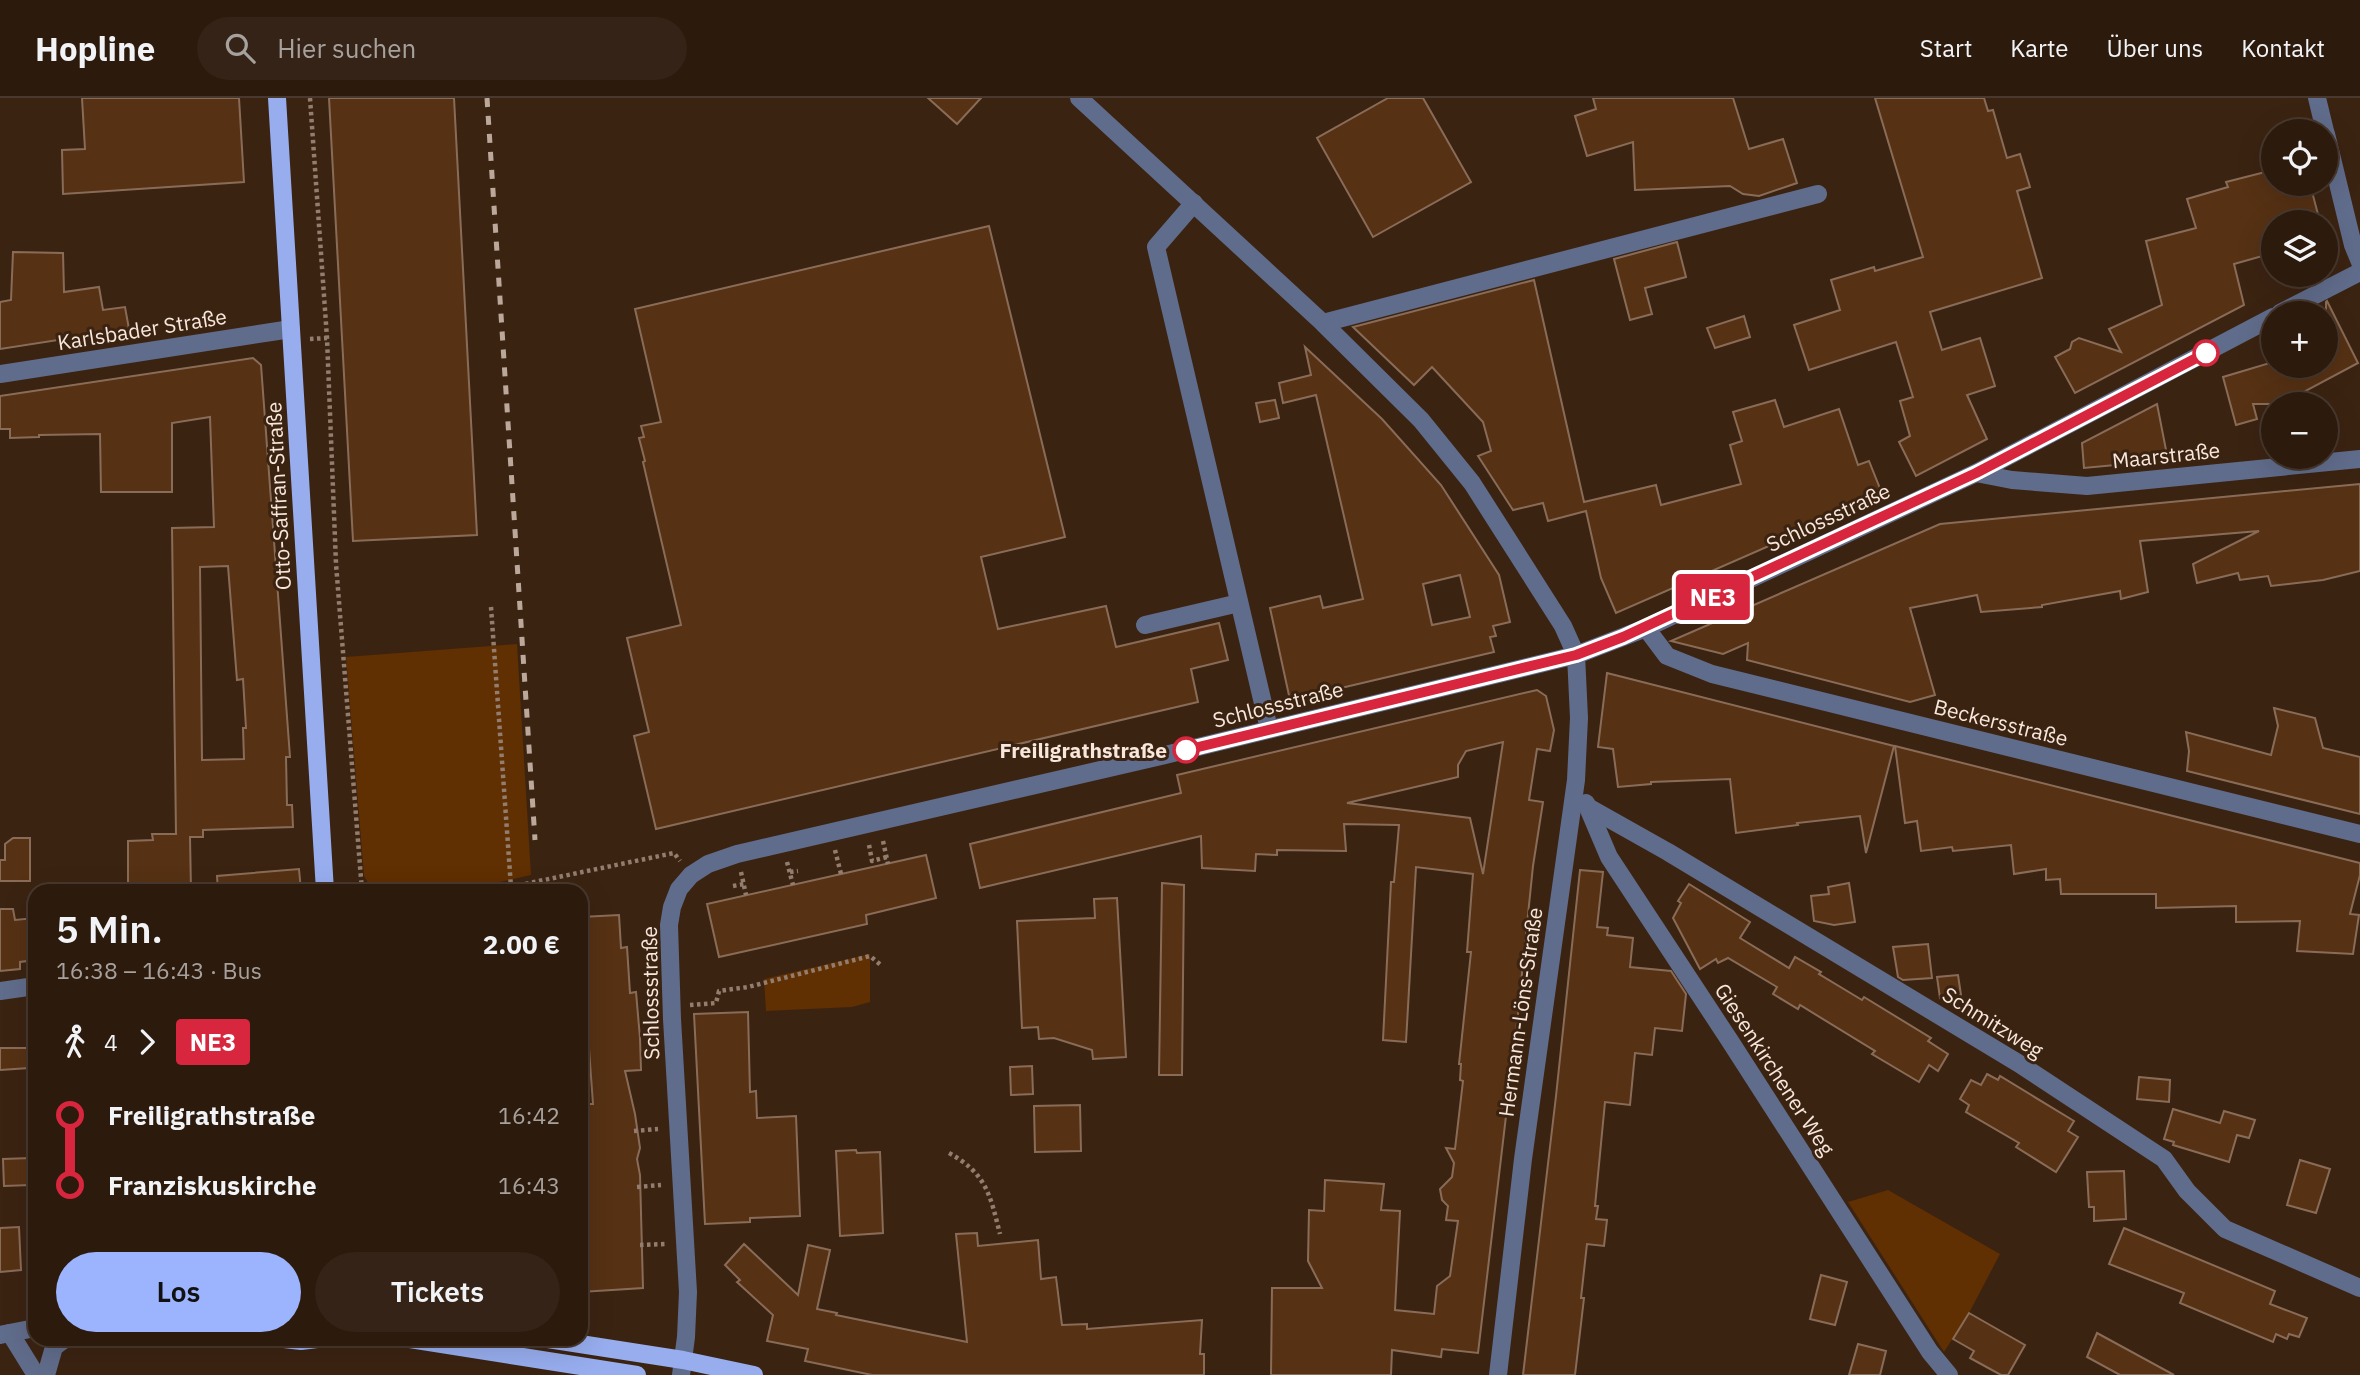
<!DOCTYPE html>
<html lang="de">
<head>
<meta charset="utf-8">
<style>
	:root { --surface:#2c1a0d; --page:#342316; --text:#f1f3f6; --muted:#a6a19d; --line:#48382e; --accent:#9cb4fd }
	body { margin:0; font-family:"IBM Plex Sans",sans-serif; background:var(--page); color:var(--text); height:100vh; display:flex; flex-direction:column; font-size:26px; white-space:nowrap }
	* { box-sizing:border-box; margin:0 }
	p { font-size:23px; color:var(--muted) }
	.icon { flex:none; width:38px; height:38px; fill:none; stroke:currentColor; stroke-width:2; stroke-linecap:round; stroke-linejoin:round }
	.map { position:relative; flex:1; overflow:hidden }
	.sheet { position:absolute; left:28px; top:786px; width:560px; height:462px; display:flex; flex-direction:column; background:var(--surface); border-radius:21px; box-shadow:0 7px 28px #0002,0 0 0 2px var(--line) }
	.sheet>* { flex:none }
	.badge { padding:0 14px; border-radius:5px; font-size:24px; line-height:46px }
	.tools { position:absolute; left:2261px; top:21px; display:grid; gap:14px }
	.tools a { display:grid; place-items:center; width:77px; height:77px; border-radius:50%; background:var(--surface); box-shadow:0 7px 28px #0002,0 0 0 2px var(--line); font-size:35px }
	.map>.badge { position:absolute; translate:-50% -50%; box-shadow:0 0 0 4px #fff }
	.legs { display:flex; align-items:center; gap:10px; height:77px; padding:0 28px; font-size:23px }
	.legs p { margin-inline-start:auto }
	.summary { display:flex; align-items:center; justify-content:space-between; height:119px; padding:0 28px }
	h1 { font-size:38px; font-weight:600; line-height:52px }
	.button { display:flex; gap:14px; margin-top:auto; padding:14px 28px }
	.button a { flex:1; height:80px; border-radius:42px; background:var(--accent); color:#111; font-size:28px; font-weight:600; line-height:80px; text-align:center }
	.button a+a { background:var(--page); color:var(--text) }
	ul { padding:0 28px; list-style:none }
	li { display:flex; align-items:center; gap:24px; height:70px; font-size:26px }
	li i { display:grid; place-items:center; width:10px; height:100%; margin:0 9px; background:currentColor }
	li i::after { content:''; width:18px; height:18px; margin:-9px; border:5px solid; border-radius:50%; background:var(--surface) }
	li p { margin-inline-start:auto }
	li:first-child i { background:linear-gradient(#0000 50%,currentColor 0) }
	li:last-child i { background:linear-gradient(currentColor 50%,#0000 0) }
	header { display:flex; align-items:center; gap:42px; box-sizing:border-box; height:98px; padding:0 35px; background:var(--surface); border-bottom:2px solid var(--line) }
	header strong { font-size:33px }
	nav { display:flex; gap:38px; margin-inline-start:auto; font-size:24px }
	.search { width:490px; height:63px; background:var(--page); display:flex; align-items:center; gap:18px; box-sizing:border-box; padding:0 24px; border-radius:38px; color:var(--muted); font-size:26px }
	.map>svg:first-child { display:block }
</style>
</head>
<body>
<header>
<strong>Hopline</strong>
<div class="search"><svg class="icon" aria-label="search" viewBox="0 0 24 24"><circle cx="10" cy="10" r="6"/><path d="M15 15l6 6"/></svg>Hier suchen</div>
<nav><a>Start</a><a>Karte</a><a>Über uns</a><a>Kontakt</a></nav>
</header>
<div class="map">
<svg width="2360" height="1277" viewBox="0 0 2360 1277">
	<rect width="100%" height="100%" fill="#3b2311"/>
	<!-- green -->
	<g fill="#602f02">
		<polygon points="517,546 531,777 460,793 373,793 364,778 346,559"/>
		<polygon points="870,856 870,904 852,909 766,913 764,881"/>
		<polygon points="31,1032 35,1032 35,1132 32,1132"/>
		<polygon points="1888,1092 2000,1156 1969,1215 1944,1254 1848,1104"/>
	</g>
	<!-- building -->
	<g fill="#563114" stroke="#896c58" stroke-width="2" fill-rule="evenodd">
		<polygon points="82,0 239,0 244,84 63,96 62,52 85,51"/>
		<polygon points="329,0 454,0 477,437 353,443"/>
		<polygon points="928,0 981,0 957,26"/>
		<polygon points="1388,0 1423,0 1471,84 1373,139 1317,40"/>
		<polygon points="1593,0 1733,0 1749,51 1783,41 1797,85 1759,98 1743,96 1730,88 1635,92 1633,44 1587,58 1575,18 1596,11"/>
		<polygon points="1875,0 1984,0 1988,13 1993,12 2007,60 2020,56 2030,89 2017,93 2042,180 1930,214 1942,252 1980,240 1995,288 1967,297 1987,341 1916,378 1899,344 1910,338 1900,303 1913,299 1896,244 1809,272 1794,227 1840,212 1831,182 1874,169 1875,173 1923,159"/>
		<polygon points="2273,72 2273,86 2310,86 2320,124 2273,124 2273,155 2234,166 2244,207 2075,295 2055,259 2070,251 2072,244 2079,240 2121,254 2109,231 2162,207 2146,143 2196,130 2187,101 2228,89 2226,84"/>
		<polygon points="989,128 1065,439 981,459 998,531 1106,508 1116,549 1219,525 1228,562 1191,571 1198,604 656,731 634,638 649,634 627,540 681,527 643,364 645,363 639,340 644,339 641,328 661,324 635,211"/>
		<polygon points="1677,144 1686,179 1645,190 1652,216 1630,222 1614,161"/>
		<polygon points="13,154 63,155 64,194 99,189 103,212 125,209 129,231 0,251 0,204 11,202"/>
		<polygon points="1534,182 1584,404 1656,387 1661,407 1741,386 1730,347 1742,343 1733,314 1775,302 1784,329 1839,311 1858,367 1869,363 1883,398 1616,515 1601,480 1586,413 1548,423 1543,405 1513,412 1478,358 1491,353 1483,324 1432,269 1414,287 1353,229"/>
		<polygon points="2327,203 2358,265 2281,306 2253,306 2257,321 2236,327 2223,279 2273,264 2273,268 2326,268 2326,204"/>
		<polygon points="1744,218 1750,239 1715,250 1707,230"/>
		<path d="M1305,249L1382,321L1441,387L1499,477L1510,524L1493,528L1496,538L1490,539L1494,554L1290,602L1270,510L1320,498L1323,510L1363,501L1316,297L1283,305L1279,285L1311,277ZM1460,477L1470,519L1432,527L1423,486Z"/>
		<path d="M253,260L261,267L290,659H286L287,707H292L293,729L203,732V739H190L191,793H128V743L153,742L152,736H176L172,430L214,429L210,319L172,325V394H101L100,336L39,337V339L10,340V331H0V298ZM228,468L237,582L243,581L246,630H243L244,661L202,662L200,469Z"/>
		<polygon points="1275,302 1279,320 1260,324 1256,305"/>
		<polygon points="2157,306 2168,362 2084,370 2082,345"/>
		<polygon points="2360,386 2360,473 2323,482 2271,488 2268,478 2240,482 2238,475 2197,485 2193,466 2259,433 2140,443 2148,494 2121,501 2120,493 2042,507 2042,509 1981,514 1977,497 1910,510 1935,597 1910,604 1747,562 1748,545 1723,556 1671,543 1940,426"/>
		<polygon points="1607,575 1894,648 1866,755 1860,718 1797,725 1798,727 1736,735 1730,681 1651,684 1651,686 1618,689 1613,651 1598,649"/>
		<path d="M1537,592L1546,598L1554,632L1550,653L1537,651L1529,702L1543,704L1533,768L1520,895L1525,902L1519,908L1478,1255L1442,1251L1441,1259L1392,1252L1391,1277H1271L1272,1190H1322L1308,1163L1309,1112L1324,1113L1325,1082L1384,1086L1381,1112L1400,1113L1395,1212L1434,1216L1437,1188L1450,1178L1458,1123L1446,1122L1448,1108L1442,1102L1440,1091L1452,1079L1454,1065L1446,1050L1455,1051L1463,983L1460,982L1461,966H1459L1471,854H1467L1473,776L1416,769L1406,944L1383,942L1391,784H1394L1399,727L1344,726L1346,753L1277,752V757L1256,756L1255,773L1202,770L1201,738L980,790L970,746L1181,695L1177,677ZM1503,644L1483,776L1470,720L1347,705L1458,679V667L1466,653Z"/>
		<polygon points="2274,610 2315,620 2323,650 2360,659 2360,716 2187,673 2189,653 2186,634 2271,657 2278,628"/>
		<polygon points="1895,648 2360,765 2360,777 2350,816 2359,817 2353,856 2297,853 2300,823 2236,824 2236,808 2156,810 2156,796 2061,796 2060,781 2046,782 2046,771 2014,776 2011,747 1953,753 1952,749 1921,753 1917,723 1905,725"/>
		<polygon points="13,740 30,740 30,783 0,783 0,762 5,762 5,746"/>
		<polygon points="926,757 936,800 866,817 867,826 719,859 707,806"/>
		<polygon points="299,771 301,793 218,793 217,778"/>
		<polygon points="1580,772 1603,774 1597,829 1608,830 1607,837 1633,840 1630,869 1671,873 1686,896 1682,933 1655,930 1652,957 1635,955 1630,1007 1605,1004 1595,1108 1598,1108 1596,1121 1607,1122 1604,1148 1587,1146 1581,1200 1584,1200 1575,1277 1523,1277 1556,998"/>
		<polygon points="1162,785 1184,787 1182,977 1159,977"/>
		<polygon points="1849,785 1855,824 1834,827 1814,823 1811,798 1829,796 1828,789"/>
		<polygon points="1689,786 1750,824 1740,840 1789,870 1795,859 1821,874 1819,876 1862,902 1864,899 1931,940 1928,943 1948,956 1938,973 1929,967 1919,984 1872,956 1875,953 1800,907 1798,911 1773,896 1777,889 1728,860 1718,865 1716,861 1700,871 1673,820 1681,805 1678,803"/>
		<polygon points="1117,800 1126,959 1093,961 1092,952 1054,940 1039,941 1038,929 1022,930 1017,823 1095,820 1094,801"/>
		<polygon points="0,811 13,811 15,822 35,820 35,862 20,864 20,871 0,873"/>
		<polygon points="619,817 621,850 627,849 630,895 636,894 640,940 641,972 625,973 635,1016 640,1050 637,1061 640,1077 643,1190 581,1194 581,1006 593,1006 589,951 583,951 581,913 581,819"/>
		<polygon points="1928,846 1932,880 1903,882 1898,879 1893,849"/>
		<polygon points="1958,877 1961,897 1940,900 1937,879"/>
		<polygon points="748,914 750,994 756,993 757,1020 796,1018 800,1118 750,1120 750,1124 705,1126 694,916"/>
		<polygon points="0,950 28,950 29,970 0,972"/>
		<polygon points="1032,968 1033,996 1011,997 1010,969"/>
		<polygon points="1987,976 1998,982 2000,978 2074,1023 2068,1033 2078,1039 2056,1074 2016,1049 2019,1045 1966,1014 1969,1007 1960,1001 1971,982 1981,987"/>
		<polygon points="2139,979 2170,982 2169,1004 2137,1001"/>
		<polygon points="1080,1007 1081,1053 1035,1054 1034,1008"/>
		<polygon points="2173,1011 2220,1025 2224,1013 2255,1022 2249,1040 2237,1037 2229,1064 2173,1047 2174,1044 2164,1041"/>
		<polygon points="856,1052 857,1055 880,1054 883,1135 840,1138 836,1053"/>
		<polygon points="31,1060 31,1087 4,1088 3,1061"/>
		<polygon points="2300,1062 2330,1071 2316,1115 2287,1107"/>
		<polygon points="2124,1073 2126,1121 2094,1123 2094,1109 2089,1109 2087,1074"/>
		<polygon points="19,1129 21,1172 0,1174 0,1130"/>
		<polygon points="2124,1130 2275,1193 2270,1206 2307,1220 2299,1239 2289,1236 2287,1241 2276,1236 2273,1244 2180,1205 2184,1195 2109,1166"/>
		<polygon points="977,1135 978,1148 1038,1142 1041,1181 1056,1179 1062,1227 1087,1226 1087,1231 1202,1222 1200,1256 1204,1256 1204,1277 872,1277 805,1263 808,1251 767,1243 773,1217 737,1184 740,1182 725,1167 744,1146 798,1197 808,1147 830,1152 817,1211 837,1215 836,1217 967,1244 956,1136"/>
		<polygon points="1821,1177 1847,1184 1835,1227 1810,1221"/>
		<polygon points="1969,1215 2025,1247 2008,1277 2001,1277 1970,1260 1974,1253 1953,1241"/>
		<polygon points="2097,1235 2174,1277 2120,1277 2087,1259"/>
		<polygon points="1858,1246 1886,1253 1880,1277 1849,1277"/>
	</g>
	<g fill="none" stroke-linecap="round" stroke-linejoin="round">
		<!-- path -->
		<g stroke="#927d6e" stroke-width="4.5" stroke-dasharray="3.5 3.5" stroke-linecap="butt">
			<polyline points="310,0 327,240 336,466 362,793"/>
			<polyline points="310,241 327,240"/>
			<polyline points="491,509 511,789"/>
			<polyline points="883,743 888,766"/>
			<polyline points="869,747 872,763 887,759"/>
			<polyline points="835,752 841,776"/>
			<polyline points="787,764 793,787"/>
			<polyline points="741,774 746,797"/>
			<polyline points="790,774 798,773"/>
			<polyline points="733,788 744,786"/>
			<polyline points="491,793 674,755 680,763"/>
			<polyline points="690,907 716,905 719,893 748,889 870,858 882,868"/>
			<polyline points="634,1033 658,1031"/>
			<path d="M949,1055C987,1076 990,1097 1000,1136"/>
			<polyline points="637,1089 661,1087"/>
			<polyline points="640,1147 667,1146"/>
		</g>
		<!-- minor -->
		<g stroke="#606c8b" stroke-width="18">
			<polyline points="1079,0 1323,225 1421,322 1472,385 1563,528 1576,557 1579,620 1576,682 1523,1061 1498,1277"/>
			<polyline points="2317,0 2325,33"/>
			<polyline points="2326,36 2353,147 2360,164"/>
			<polyline points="1194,105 1156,149 1269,631"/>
			<polyline points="2280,215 2360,174"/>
			<polyline points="1323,225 1818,96"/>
			<polyline points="0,276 291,231"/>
			<polyline points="1976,375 2012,382 2087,388 2360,361"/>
			<polyline points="1145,527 1239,505"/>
			<polyline points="1646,530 1667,558 1712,576 2360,736"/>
			<polyline points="1586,705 1609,759 1730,943 1930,1254 1949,1277"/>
			<polyline points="1588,709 1668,754 2018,965 2164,1061 2187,1093 2225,1131 2360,1190"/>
			<polyline points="0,893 35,888"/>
			<polyline points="10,1235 36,1277"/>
			<polyline points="0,1237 35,1230"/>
			<polyline points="46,1277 54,1249 65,1241"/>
			<polyline points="681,1277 686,1239 688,1194 672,921 669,827 672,809 679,791 691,777 708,766 737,756 1161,658 1576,557 1646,530 1976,375 2273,219"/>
		</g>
		<!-- major -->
		<g stroke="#97adee" stroke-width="18">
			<polyline points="277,0 325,793"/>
			<polyline points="284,1241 301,1243 317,1241"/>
			<polyline points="410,1241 637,1277"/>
			<polyline points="548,1241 683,1262 754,1277"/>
		</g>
		<!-- rail -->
		<polyline stroke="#bba89b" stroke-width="5" stroke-dasharray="9 9" stroke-linecap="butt" points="487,0 535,742"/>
	</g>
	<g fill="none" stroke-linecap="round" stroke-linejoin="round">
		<defs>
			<polyline id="line-1" points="1186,652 1576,557 1623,539 1976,375 2206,255"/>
		</defs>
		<!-- line-1 casing -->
		<use href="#line-1" stroke="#fff" stroke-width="16"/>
		<!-- line-1 -->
		<use href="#line-1" stroke="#d7263d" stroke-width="10"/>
	</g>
	<!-- markers -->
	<g fill="#fff" stroke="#d7263d" stroke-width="3.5">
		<circle cx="2206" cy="255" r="12"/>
		<circle cx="1186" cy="652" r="12"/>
	</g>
	<g text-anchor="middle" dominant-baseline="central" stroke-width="6" stroke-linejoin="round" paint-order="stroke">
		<!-- street labels -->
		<g font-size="21" fill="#f8e7dc" stroke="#3b2311">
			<text transform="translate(142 231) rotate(-9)">Karlsbader Straße</text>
			<text transform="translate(2166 357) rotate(-6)">Maarstraße</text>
			<text transform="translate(278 398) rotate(-93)">Otto-Saffran-Straße</text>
			<text transform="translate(1828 419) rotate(-25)">Schlossstraße</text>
			<text transform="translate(1278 606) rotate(-14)">Schlossstraße</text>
			<text transform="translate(2001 624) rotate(14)">Beckersstraße</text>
			<text transform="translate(650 895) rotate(-91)">Schlossstraße</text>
			<text transform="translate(1520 914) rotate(-82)">Hermann-Löns-Straße</text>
			<text transform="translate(1993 924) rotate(32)">Schmitzweg</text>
			<text transform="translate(1775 971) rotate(57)">Giesenkirchener Weg</text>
		</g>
		<!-- stop labels -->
		<g font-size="21" font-weight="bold" fill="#f8e7dc" stroke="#3b2311" text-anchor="end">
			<text x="1167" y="652">Freiligrathstraße</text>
		</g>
	</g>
</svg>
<div class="tools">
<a><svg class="icon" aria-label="locate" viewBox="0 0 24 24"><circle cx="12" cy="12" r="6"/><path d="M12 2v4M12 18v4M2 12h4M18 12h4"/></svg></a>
<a><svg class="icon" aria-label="layers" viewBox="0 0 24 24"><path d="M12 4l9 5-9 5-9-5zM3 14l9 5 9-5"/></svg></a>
<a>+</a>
<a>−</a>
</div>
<b class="badge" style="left:1713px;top:499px;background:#d7263d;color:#fff">NE3</b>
<section class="sheet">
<div class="summary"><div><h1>5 Min.</h1><p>16:38 – 16:43 · Bus</p></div><b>2.00 €</b></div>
<div class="legs"><svg class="icon" aria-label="walk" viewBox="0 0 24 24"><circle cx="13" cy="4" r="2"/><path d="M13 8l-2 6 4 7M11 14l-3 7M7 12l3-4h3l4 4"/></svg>4<svg class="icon" aria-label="forward" viewBox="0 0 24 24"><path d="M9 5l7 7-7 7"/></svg><b class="badge" style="background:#d7263d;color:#fff">NE3</b></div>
<ul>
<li><i style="color:#d7263d"></i><b>Freiligrathstraße</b><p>16:42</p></li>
<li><i style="color:#d7263d"></i><b>Franziskuskirche</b><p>16:43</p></li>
</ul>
<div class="button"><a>Los</a><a>Tickets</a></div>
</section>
</div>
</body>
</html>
